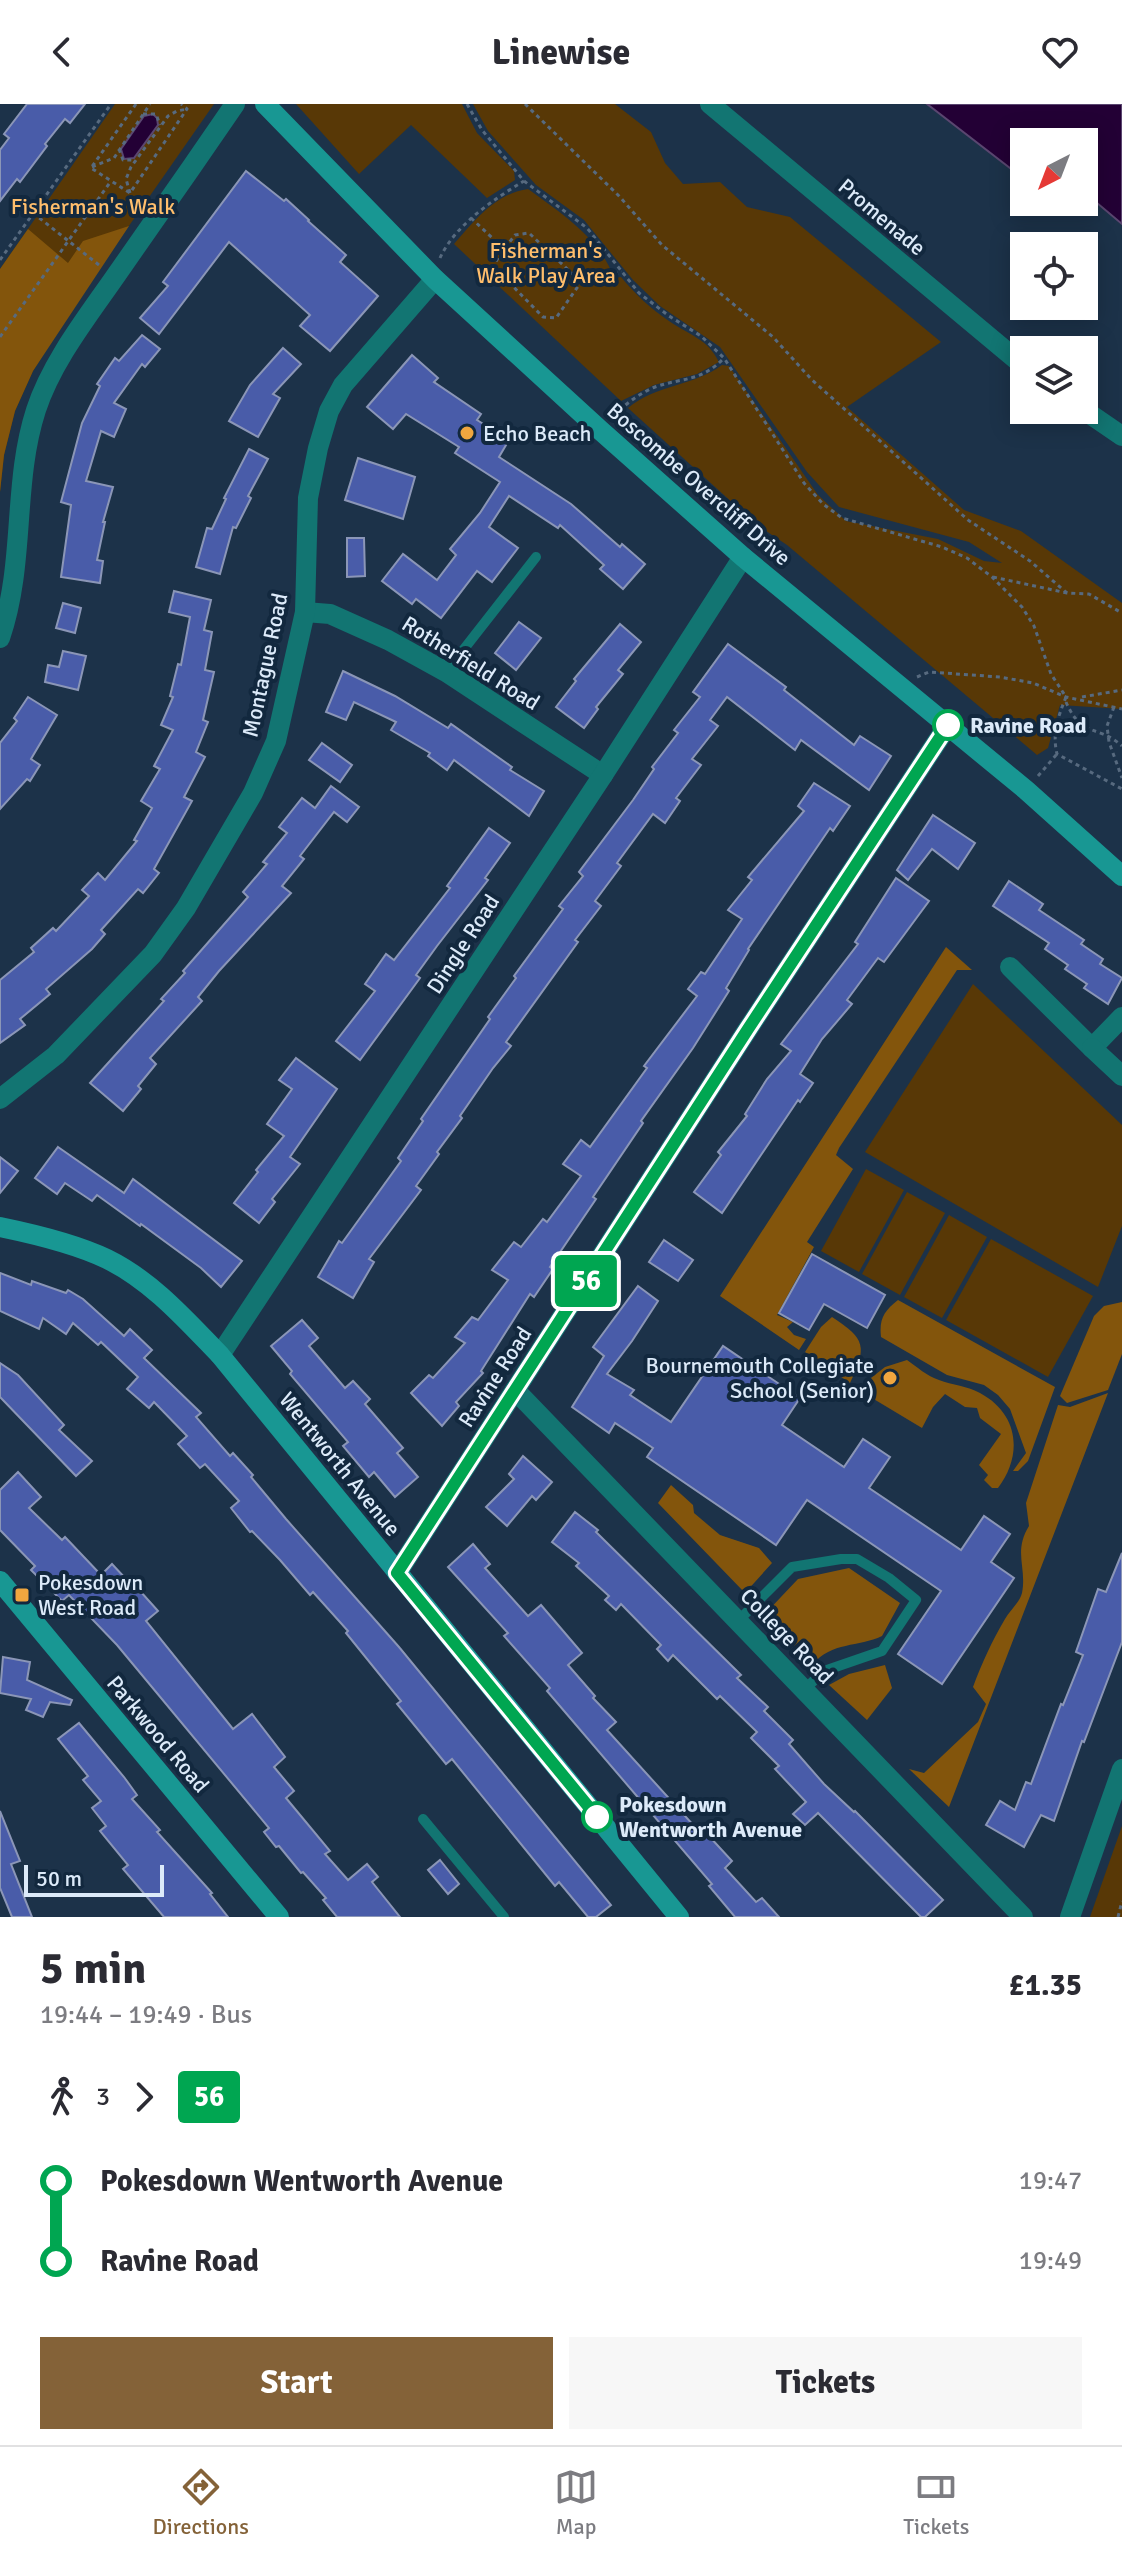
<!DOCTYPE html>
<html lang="en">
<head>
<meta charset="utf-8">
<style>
	:root { --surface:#fff; --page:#f7f7f7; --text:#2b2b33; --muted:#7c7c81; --line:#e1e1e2; --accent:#846238 }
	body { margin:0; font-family:Signika,sans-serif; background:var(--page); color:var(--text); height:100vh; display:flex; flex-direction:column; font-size:30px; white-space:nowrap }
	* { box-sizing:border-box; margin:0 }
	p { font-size:26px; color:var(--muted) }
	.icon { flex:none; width:44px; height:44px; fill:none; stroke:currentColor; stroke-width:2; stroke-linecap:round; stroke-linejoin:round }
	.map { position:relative; height:1813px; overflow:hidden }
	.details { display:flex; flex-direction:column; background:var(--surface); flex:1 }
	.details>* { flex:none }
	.badge { padding:0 16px; border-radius:6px; font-size:28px; line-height:52px }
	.needle { width:52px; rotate:222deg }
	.tools { position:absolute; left:1010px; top:24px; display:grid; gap:16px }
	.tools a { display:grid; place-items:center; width:88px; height:88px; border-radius:0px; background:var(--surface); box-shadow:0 4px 20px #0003; font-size:40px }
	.scale { position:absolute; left:24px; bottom:20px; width:140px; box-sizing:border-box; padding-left:8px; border:4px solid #dceaf9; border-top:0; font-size:22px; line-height:28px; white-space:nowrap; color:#dceaf9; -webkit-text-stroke:6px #12283e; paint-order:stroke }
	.map>.badge { position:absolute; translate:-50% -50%; box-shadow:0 0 0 4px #fff }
	.legs { display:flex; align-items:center; gap:12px; height:88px; padding:0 40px; font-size:26px }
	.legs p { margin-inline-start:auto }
	.headline { display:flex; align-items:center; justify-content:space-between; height:136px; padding:0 40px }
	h1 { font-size:44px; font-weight:700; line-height:60px }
	.cta { display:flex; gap:16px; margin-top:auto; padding:16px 40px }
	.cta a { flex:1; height:92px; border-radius:0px; background:var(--accent); color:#fff; font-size:32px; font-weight:700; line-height:92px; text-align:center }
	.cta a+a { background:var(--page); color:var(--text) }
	ul { padding:0 40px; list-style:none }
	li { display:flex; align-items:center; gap:28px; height:80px; font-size:30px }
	li i { display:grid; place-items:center; width:12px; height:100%; margin:0 10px; background:currentColor }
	li i::after { content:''; width:20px; height:20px; margin:-10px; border:6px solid; border-radius:50%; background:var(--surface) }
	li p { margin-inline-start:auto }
	li:first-child i { background:linear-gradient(#0000 50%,currentColor 0) }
	li:last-child i { background:linear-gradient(currentColor 50%,#0000 0) }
	header { display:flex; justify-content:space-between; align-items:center; height:104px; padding:0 40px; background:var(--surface); font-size:36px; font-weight:700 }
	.tabs { display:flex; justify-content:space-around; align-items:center; height:112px; border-top:2px solid var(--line); background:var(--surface); font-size:22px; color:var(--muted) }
	.tabs a { display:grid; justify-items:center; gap:4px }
	.tabs .on { color:var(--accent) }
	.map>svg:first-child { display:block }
</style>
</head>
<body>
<header><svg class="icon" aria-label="back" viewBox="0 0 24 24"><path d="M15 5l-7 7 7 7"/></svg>Linewise<svg class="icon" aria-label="heart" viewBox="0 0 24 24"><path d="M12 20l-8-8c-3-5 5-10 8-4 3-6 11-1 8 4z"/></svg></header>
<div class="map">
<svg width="1122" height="1813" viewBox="0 0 1122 1813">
	<rect width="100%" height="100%" fill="#1c3249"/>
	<!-- green -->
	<g fill="#583806">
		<polygon points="115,0 214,0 80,192 33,267 15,307 4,351 0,388 0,165"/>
		<polygon points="296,0 462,0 477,29 514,67 515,76 487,94 411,21 359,70"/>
		<path d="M473,0H615L651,28L665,59L683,80L720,78L747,103L790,113L941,238L847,303L964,406L1021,427L1122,499V605L1060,601L1048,644L1037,651L787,441L757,421L628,304C655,281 694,282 722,261L729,262L818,391L846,417L938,435L984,457L1002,459L969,438L839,403L807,368L720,243L660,202L633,176L584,116L536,81L488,27Z"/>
		<path d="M528,85C561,109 600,134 614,174L621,173C635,190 651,205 669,217C689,231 708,235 719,258L697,270L654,281L621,297L454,140C474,117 496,89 528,85Z"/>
		<polygon points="973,880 1122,1021 1122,1122 1098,1183 865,1048"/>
		<polygon points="866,1065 904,1086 859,1168 821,1147"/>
		<polygon points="907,1088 945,1109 900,1191 862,1170"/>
		<polygon points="949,1111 987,1133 942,1214 904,1193"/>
		<polygon points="991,1135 1093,1192 1048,1273 946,1216"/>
		<polygon points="1122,1722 1122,1813 1090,1813"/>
	</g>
	<!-- forest -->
	<g fill="#83550c">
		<polygon points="129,122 33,267 15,307 4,351 0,388 0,165 28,125 68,159 83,137"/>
		<polygon points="946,843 972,866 957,866 839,1044 836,1051 853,1065 807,1138 814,1143 777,1211 793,1218 787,1223 794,1231 806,1235 799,1246 720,1192"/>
		<path d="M898,1196L1055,1283L1028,1357L1018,1367H1013L1026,1349L1010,1305L998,1291L984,1281L947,1271L881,1233C879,1215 884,1207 898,1196Z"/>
		<polygon points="1122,1198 1122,1250 1108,1286 1067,1299 1060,1292 1094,1212 1104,1202"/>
		<path d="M832,1213C866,1235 867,1243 850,1279L805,1248L821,1223Z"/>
		<path d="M907,1256C917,1263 927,1272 939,1276C952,1281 968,1282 980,1289C1019,1310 1023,1351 998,1384H992L984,1376L988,1371L979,1361L1001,1330L980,1314L977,1304L965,1303L945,1290L933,1303L922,1324L857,1285L885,1263Z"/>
		<path d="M1108,1289L949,1703L909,1665L924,1669L978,1618L986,1600L973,1583C982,1559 992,1537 1005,1515C1010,1506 1020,1498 1022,1489C1027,1463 1013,1448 1029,1422L1026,1399L1058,1301L1070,1303Z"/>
		<polygon points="671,1381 693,1401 694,1409 720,1431 759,1444 772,1459 745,1489 658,1399"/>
		<path d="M849,1464L900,1499L882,1532C859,1543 831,1538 813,1560L763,1512L798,1475Z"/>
		<polygon points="885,1561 892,1584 867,1616 829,1581 849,1570"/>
	</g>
	<!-- water -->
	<g fill="#230035" stroke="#5a4670" stroke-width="2">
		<polygon points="927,0 1122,0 1122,120 1084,88 1084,38 1024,38 1024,75"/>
		<polygon points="153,10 157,14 158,21 134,54 124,55 121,45 144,12"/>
	</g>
	<!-- building -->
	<g fill="#495ca9" stroke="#8b96b7" stroke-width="2">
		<polygon points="27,0 85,0 70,19 65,15 45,40 47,42 20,78 17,75 0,97 0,46 9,34 4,30"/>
		<polygon points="246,67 284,97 286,95 309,116 308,117 346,151 340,158 378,192 330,247 300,222 310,211 229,138 159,230 140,214 168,182 163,178"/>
		<polygon points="142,231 160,245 145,263 142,260 114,299 126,305 114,333 101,327 86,377 113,383 103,418 105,418 97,456 103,457 100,479 61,473 71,401 61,398 82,319 100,282 97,280 115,254 119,257"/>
		<polygon points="283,244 301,260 273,290 280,294 258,333 229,317 250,281"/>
		<polygon points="412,251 438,274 434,278 481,310 477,316 509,336 499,353 571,400 620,443 622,440 645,460 623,485 600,465 604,461 560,421 558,424 509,392 489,423 518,444 492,478 477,467 441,514 416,495 412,500 382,477 403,450 437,476 456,451 450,445 480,409 500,378 455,349 459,343 406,310 393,325 367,303"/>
		<polygon points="249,345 268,355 248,392 251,394 236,424 233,423 220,470 196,463 207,424 212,425 226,395 224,394"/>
		<polygon points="358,354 415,373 403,415 345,396"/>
		<polygon points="347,434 364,434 365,472 347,473"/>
		<polygon points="174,487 211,496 204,526 212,528 205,566 214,568 203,616 208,618 196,648 205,653 184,693 192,697 154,765 159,769 143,789 138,785 101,826 105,830 92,845 46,885 50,890 20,915 25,921 0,939 0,876 34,848 31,844 53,824 56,827 89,792 82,786 98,769 105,776 137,737 134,736 152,704 141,697 160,665 154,662 173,626 161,621 173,593 170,592 178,560 181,561 190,513 169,508"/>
		<polygon points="63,499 81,504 75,529 56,524"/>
		<polygon points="519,518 541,534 516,566 495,549"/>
		<polygon points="620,520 641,538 618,566 623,570 596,603 598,605 584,624 556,603 576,577 574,575"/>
		<polygon points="728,540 786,583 784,586 854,641 860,632 891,652 869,686 801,636 795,646 727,593 710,616 718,622 692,655 701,661 676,694 680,697 665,719 653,710 617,759 621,762 595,797 601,802 575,836 578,838 506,938 511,942 493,964 460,1012 462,1014 437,1048 439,1050 416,1082 421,1086 369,1155 374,1158 353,1194 318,1173 339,1137 342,1139 401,1057 398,1054 423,1017 421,1015 490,915 488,913 516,874 514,872 563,805 559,802 583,772 579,768 633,696 654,665 652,663 678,629 674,626 700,593 693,588"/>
		<polygon points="63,547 86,552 78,586 45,578 48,561 59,563"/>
		<polygon points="343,567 395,592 448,624 451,620 512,663 510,666 544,687 529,712 454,656 447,666 428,652 430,649 391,626 396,618 354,598 346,616 326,608"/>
		<polygon points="28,593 57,611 31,655 40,661 30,677 27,675 0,705 0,639 17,617 14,614"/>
		<polygon points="322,639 352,661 340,678 309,656"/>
		<polygon points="814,679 850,702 833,727 830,724 748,845 749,846 726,884 729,887 693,944 641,1017 643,1019 593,1093 596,1095 550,1163 553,1165 534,1193 530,1190 481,1267 483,1269 456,1298 459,1302 442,1322 411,1289 429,1271 433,1274 465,1239 455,1233 472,1213 478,1216 508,1176 492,1166 514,1138 521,1143 543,1115 547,1118 581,1072 563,1060 581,1036 590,1043 647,964 644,962 697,892 688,885 701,868 705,870 742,815 728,806 752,776 748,773 804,707 798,702"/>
		<polygon points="331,682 359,703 347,718 334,708 300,752 304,755 282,782 291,789 219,867 198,893 202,897 150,954 156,960 138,982 141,985 123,1007 90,979 164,897 161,895 185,869 183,867 248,793 243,788 267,760 263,758 287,729 279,723 302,694 315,704"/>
		<polygon points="933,711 975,739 958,765 932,745 908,776 897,766"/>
		<polygon points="489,724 510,739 485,774 488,776 437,842 416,871 420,874 360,956 336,937 375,887 365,880 386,850 394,856 450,784 447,782"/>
		<polygon points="896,774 929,797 884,858 878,854 847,896 852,900 822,935 800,970 813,979 800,998 798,996 722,1109 694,1088 721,1051 718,1048 747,1012 745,1010 767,975 791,947 781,940 858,840 855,838"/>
		<polygon points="1009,777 1043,800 1039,806 1084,836 1081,840 1103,855 1100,860 1122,874 1108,900 1084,884 1087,880 1065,865 1068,861 1045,845 1049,839 993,802"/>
		<polygon points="296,954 337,985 290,1053 300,1060 272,1095 275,1098 259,1119 234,1099 258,1068 256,1066 284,1032 267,1020 292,985 279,976"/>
		<polygon points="58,1043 124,1089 133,1075 242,1157 221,1183 201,1164 141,1120 140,1122 97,1091 92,1097 65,1079 57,1090 35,1074"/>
		<polygon points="0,1053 18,1067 0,1089"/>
		<polygon points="664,1136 693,1156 678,1177 649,1158"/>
		<polygon points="812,1150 885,1191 867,1224 824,1200 809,1226 779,1209"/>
		<polygon points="0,1169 31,1181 32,1177 66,1189 68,1186 83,1195 124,1232 130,1225 152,1246 144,1254 201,1309 196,1313 230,1352 233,1349 253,1371 251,1373 286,1415 399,1543 611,1801 596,1813 588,1813 559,1778 555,1782 452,1655 446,1660 397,1600 401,1597 346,1529 348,1527 313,1488 310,1491 280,1456 252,1427 250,1428 231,1404 239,1397 205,1360 200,1364 178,1340 187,1332 154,1298 149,1304 127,1285 138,1273 101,1238 98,1241 73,1219 66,1230 43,1214 39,1225 0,1207"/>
		<polygon points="638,1182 658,1197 632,1237 607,1270 634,1286 630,1291 671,1318 723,1242 800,1294 782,1321 844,1363 863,1335 890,1353 869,1384 961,1446 984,1412 1010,1430 991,1458 1014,1474 942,1580 898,1550 941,1487 807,1396 776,1441 647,1353 653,1344 615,1319 609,1329 572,1303 604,1252 593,1243"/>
		<polygon points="302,1216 318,1234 309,1242 345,1284 353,1277 370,1295 365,1300 403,1344 397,1349 418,1373 395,1393 374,1368 369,1373 343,1342 348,1338 290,1270 292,1267 271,1242"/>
		<polygon points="0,1259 18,1271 64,1321 59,1326 92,1357 76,1372 0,1293"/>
		<polygon points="523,1352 552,1378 536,1396 532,1392 507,1422 486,1403 514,1375 509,1370"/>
		<polygon points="18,1368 41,1393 29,1404 62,1436 65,1433 101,1471 112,1460 139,1489 141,1488 158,1507 146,1517 233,1625 252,1610 285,1653 274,1663 294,1687 286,1694 330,1747 325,1750 348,1776 367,1760 378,1773 372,1778 400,1813 337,1813 323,1796 326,1794 303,1768 301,1769 279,1742 276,1743 264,1728 269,1724 117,1541 69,1491 62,1497 31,1466 35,1462 0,1426 0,1386"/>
		<polygon points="575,1408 598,1426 596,1428 741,1571 737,1574 768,1603 764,1607 793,1636 789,1640 824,1680 854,1708 855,1707 943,1796 925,1813 921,1813 818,1709 805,1721 793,1710 806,1698 775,1665 779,1662 751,1634 757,1628 720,1592 717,1595 673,1551 668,1557 657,1545 661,1541 621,1500 616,1506 605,1496 609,1492 576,1462 579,1459 552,1438"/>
		<polygon points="473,1440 490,1460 485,1464 528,1512 541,1501 582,1549 568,1561 595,1592 593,1594 616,1618 607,1626 705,1734 708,1731 732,1757 725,1764 756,1798 762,1794 779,1813 735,1813 709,1782 712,1780 547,1587 550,1584 504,1532 508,1529 448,1463"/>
		<polygon points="1122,1449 1122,1538 1084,1638 1082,1637 1054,1717 1041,1711 1024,1743 986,1721 1000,1697 1015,1706 1026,1678 1031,1680 1061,1600 1063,1601 1083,1551 1076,1548 1098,1485 1106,1488"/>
		<polygon points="3,1553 30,1558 27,1576 72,1596 70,1601 50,1598 43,1613 26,1606 31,1595 0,1589"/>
		<polygon points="79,1619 124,1673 137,1691 132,1695 160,1726 157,1728 212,1789 210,1790 228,1813 164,1813 123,1765 128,1761 100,1727 106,1722 92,1704 101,1697 83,1676 88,1672 58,1635"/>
		<polygon points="0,1707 20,1757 11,1760 32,1813 12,1813 0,1784"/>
		<polygon points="440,1756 459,1780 448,1790 428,1766"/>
	</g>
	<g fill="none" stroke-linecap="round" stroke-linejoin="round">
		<!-- path -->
		<g stroke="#576a7f" stroke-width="3" stroke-dasharray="4 4" stroke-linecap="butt">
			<polyline points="136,0 91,64 130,89 187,5 181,0"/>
			<polyline points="467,0 482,26 524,77 587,124 639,189 669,212 701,232 724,254 804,379 823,400 842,414 942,443 967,454 992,473 1022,503 1034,522 1051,570 1066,593"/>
			<polyline points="525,0 619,92 662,141 773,233 812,276 968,416 1030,457 1067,489"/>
			<polyline points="143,10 156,10 160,21"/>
			<polyline points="119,45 123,56 135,56"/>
			<polyline points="92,63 114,54 150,0"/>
			<polyline points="130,89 126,75 131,63 168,12 177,7 187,5"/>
			<polyline points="33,109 99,161"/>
			<polyline points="471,114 504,145 493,162 543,213 556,214 581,178"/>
			<polyline points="505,144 515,131 529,129 581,178 622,168"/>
			<path d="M440,154C455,121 494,95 524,77"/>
			<polyline points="0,156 111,0"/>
			<polyline points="0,233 111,77"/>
			<path d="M614,312C625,300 640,289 655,283C684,273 701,278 724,254"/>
			<polyline points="782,462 788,455"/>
			<polyline points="993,473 1067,489 1089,490 1122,509"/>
			<polyline points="917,573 929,568 1000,573 1033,579 1066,593 1122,605"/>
			<path d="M1066,593C1058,613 1052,629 1057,650L1122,685"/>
			<polyline points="1082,593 1122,586"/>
			<path d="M1066,598C1082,635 1098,620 1122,642"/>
			<polyline points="1114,603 1107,622 1109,638 1122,674"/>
			<polyline points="1038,672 1057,650"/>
			<polyline points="1118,1813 1122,1797"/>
		</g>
		<!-- lane -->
		<g stroke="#127572" stroke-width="10">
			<polyline points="446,568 536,453"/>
			<polyline points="738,1517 792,1463 841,1455 857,1455 889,1474 916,1496 882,1547 824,1567 805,1585"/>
			<polyline points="423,1715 504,1813"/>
		</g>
		<!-- street -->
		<g stroke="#127572" stroke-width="20">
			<polyline points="710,0 1024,262"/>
			<polyline points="1084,306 1122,332"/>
			<polyline points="305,508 330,510 388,536 446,568 603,671"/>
			<path d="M0,534C26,458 12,380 36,306C52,257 88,212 117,170C157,113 196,57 235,0"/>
			<polyline points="1010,863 1092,944 1122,913"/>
			<polyline points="1092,944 1122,972"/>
			<polyline points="0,995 56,951 153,850 186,804 253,689 276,637 305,508 308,394 318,344 329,307 343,281 435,175"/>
			<polyline points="220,1251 603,671 743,453"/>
			<polyline points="515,1286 1023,1813"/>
			<polyline points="397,1469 748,925 948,621"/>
			<polyline points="1070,1813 1122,1665"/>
		</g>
		<!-- secondary -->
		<g stroke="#189793" stroke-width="20">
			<polyline points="265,0 435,175 600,326 743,453 1026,686 1122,772"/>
			<path d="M0,1123C34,1130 76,1140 107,1155C152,1177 186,1216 220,1251L679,1813"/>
			<polyline points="0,1477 279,1813"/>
		</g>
	</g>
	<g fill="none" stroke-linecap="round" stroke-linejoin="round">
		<defs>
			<polyline id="line-1" points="597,1713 397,1469 748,925 948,621"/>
		</defs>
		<!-- line-1 casing -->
		<use href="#line-1" stroke="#fff" stroke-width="18"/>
		<!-- line-1 -->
		<use href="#line-1" stroke="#00a651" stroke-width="12"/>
	</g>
	<!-- markers -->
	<g fill="#f0a63f" stroke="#12283e" stroke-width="3">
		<circle cx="467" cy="329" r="8"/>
		<circle cx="890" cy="1274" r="8"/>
		<rect x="14" y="1483" width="16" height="16" rx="4"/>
	</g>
	<g fill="#fff" stroke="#00a651" stroke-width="4">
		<circle cx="948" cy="621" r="14"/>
		<circle cx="597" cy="1713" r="14"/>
	</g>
	<g text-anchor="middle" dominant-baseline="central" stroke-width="8" stroke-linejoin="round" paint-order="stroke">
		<!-- park labels -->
		<g font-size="22" fill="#ffbe6c" stroke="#12283e">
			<text x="93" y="102">Fisherman's Walk</text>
			<text x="546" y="146">Fisherman's<tspan x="546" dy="25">Walk Play Area</tspan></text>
		</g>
		<!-- street labels -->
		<g font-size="22" fill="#dceaf9" stroke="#12283e">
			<text transform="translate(882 113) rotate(40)">Promenade</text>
			<text transform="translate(699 380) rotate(41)">Boscombe Overcliff Drive</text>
			<text transform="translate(471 559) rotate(32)">Rotherfield Road</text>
			<text transform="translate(265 561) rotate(-78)">Montague Road</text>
			<text transform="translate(463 840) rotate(-57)">Dingle Road</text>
			<text transform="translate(495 1273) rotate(-57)">Ravine Road</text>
			<text transform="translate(340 1360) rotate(51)">Wentworth Avenue</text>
			<text transform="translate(787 1532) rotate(46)">College Road</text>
			<text transform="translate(158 1630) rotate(50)">Parkwood Road</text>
		</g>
		<!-- poi labels -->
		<g font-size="22" fill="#dceaf9" stroke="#12283e" text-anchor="start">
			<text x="483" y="329">Echo Beach</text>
			<text x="874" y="1261" text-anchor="end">Bournemouth Collegiate<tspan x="874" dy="25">School (Senior)</tspan></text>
			<text x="38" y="1478">Pokesdown<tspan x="38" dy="25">West Road</tspan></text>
		</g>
		<!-- stop labels -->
		<g font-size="22" font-weight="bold" fill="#dceaf9" stroke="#12283e" text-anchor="start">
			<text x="970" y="621">Ravine Road</text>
			<text x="619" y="1700">Pokesdown<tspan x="619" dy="25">Wentworth Avenue</tspan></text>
		</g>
	</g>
</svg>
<div class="tools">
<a><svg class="needle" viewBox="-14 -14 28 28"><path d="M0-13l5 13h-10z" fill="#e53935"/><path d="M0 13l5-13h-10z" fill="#7c7c81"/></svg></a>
<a><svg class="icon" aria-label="locate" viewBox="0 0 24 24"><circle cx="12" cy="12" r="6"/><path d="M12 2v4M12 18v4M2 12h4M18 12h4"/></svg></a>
<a><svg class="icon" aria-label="layers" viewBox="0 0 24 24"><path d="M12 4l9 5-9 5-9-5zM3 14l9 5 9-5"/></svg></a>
</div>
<div class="scale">50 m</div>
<b class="badge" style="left:586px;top:1177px;background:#00a651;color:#fff">56</b>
</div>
<section class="details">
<div class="headline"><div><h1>5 min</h1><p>19:44 – 19:49 · Bus</p></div><b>£1.35</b></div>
<div class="legs"><svg class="icon" aria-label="walk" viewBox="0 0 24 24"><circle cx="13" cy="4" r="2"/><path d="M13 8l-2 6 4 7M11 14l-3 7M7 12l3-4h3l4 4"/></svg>3<svg class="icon" aria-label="forward" viewBox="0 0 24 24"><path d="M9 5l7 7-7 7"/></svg><b class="badge" style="background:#00a651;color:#fff">56</b></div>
<ul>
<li><i style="color:#00a651"></i><b>Pokesdown Wentworth Avenue</b><p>19:47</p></li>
<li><i style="color:#00a651"></i><b>Ravine Road</b><p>19:49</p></li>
</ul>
<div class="cta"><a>Start</a><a>Tickets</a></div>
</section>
<nav class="tabs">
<a class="on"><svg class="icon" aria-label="directions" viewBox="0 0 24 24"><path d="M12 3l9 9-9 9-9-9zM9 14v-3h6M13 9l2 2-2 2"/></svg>Directions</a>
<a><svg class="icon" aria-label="map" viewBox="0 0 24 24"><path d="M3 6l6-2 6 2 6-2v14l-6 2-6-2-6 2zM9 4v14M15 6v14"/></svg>Map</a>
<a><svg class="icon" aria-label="tickets" viewBox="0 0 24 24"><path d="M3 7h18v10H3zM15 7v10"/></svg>Tickets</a>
</nav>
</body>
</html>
